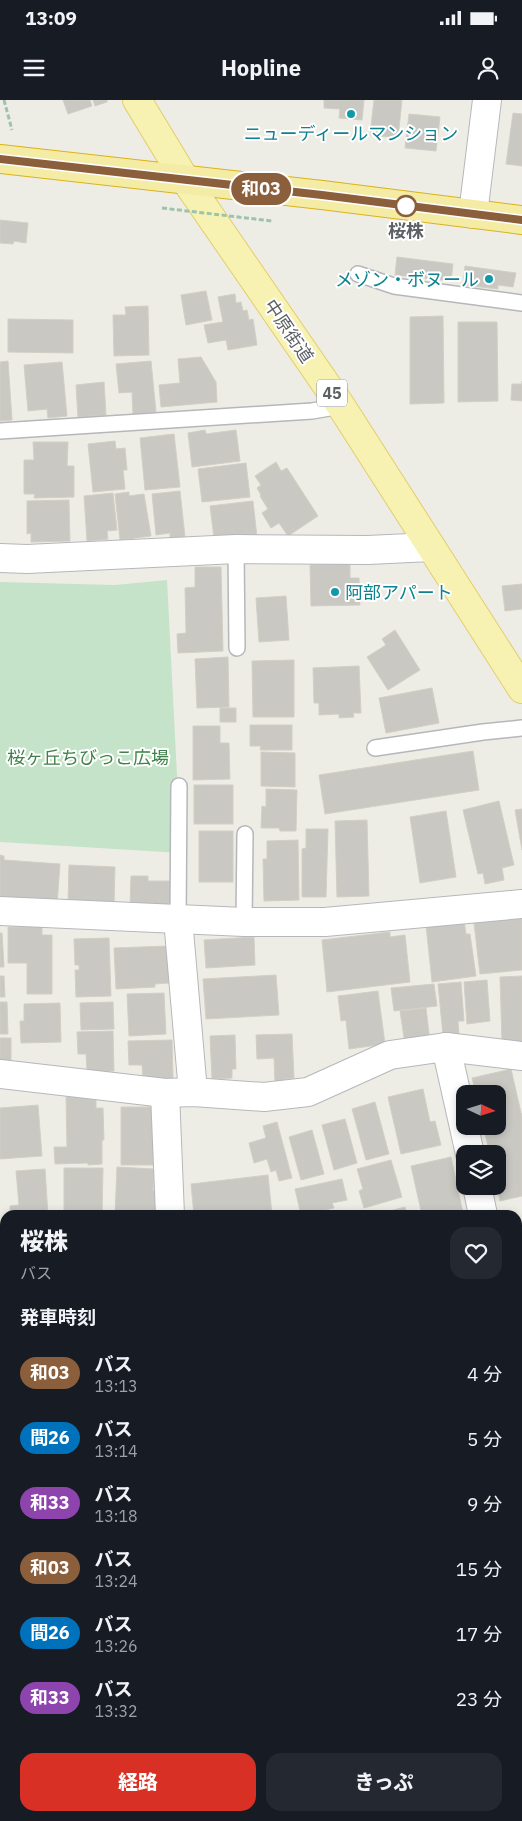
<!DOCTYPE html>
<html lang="ja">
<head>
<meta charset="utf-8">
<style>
	:root { --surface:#171b24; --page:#242831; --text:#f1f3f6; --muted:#9ea1a6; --accent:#d93025 }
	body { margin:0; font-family:"IBM Plex Sans","Noto Sans JP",sans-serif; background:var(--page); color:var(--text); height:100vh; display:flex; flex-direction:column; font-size:19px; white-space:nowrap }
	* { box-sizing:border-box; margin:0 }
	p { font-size:16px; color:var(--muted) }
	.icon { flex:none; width:28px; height:28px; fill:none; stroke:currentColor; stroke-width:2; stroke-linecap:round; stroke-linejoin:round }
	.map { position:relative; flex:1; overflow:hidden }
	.drawer { position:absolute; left:0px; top:1110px; width:522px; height:611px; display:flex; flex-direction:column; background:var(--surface); border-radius:15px 15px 0 0; box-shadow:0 2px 8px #0003 }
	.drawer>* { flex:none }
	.badge { padding:0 10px; border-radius:16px; font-size:18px; line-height:32px }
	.needle { width:32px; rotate:94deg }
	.tools { position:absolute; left:456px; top:985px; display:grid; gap:10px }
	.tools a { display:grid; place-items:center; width:50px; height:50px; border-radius:10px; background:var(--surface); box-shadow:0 2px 8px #0003; font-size:25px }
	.map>.badge { position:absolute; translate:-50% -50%; box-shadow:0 0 0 2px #fff }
	h2 { padding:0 20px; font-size:19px; line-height:45px }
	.round { display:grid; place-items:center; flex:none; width:52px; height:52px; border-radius:15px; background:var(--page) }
	.summary { display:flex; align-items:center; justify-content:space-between; height:85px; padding:0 20px }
	h1 { font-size:24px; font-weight:800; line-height:38px }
	.primary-button { display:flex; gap:10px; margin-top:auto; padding:10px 20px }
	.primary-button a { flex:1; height:58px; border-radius:15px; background:var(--accent); color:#fff; font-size:20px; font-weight:800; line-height:58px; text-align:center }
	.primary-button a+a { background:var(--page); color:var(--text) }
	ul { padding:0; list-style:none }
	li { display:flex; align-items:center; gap:15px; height:65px; padding:0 20px }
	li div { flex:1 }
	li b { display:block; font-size:19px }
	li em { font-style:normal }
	li .badge { min-width:55px; font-weight:700; text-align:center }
	.status { display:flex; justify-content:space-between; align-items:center; height:35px; padding:0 25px; background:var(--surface); direction:ltr }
	.status svg { height:14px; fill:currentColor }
	header { display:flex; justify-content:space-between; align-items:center; height:65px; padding:0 20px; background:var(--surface); font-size:22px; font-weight:800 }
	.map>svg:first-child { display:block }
</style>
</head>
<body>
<div class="status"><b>13:09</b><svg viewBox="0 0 49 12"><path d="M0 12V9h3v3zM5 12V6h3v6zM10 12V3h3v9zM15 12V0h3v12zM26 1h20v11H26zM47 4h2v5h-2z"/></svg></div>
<header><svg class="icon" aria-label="menu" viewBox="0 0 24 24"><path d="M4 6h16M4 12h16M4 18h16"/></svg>Hopline<svg class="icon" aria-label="person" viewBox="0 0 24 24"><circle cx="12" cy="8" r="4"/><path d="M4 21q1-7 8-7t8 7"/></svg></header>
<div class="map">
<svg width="522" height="1721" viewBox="0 0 522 1721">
	<rect width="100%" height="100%" fill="#eeede5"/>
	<!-- green -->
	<polygon fill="#c5e3c8" points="167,480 181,753 0,742 0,482 115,485"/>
	<!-- building -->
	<g fill="#c9c8c2" stroke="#d2cfc4">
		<polygon points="63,0 90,0 92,6 68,14"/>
		<polygon points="93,0 107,0 107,2 95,6"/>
		<polygon points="324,0 364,0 362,20 339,18 340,9 324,8"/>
		<polygon points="374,0 402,0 398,38 370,35"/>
		<polygon points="513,13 522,14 522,66 506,64"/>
		<polygon points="409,14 440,17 436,51 405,48"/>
		<polygon points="0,120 28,123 26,143 14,141 13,144 0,143"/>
		<polygon points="397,157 453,164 451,181 395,175"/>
		<polygon points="465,166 516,173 513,187 498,185 498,189 463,185"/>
		<polygon points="206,191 212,220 186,225 181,195"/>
		<polygon points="235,194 236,203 241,202 243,211 247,210 249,220 253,219 257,245 228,250 226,240 208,243 204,225 223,222 218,197"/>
		<polygon points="148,206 149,255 114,256 113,215 126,215 125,207"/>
		<polygon points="443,216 444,303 410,304 410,217"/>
		<polygon points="8,219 73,220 73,253 8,252"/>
		<polygon points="458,222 497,222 498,301 458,302"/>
		<polygon points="201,257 216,282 217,302 161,307 159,285 180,283 178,259"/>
		<polygon points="8,261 12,320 0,321 0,262"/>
		<polygon points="151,261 156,312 133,314 132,292 119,293 116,264"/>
		<polygon points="62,262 67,316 48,318 47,309 28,311 24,265"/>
		<polygon points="522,281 522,301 511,300 512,284 522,284"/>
		<polygon points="104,282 106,315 78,317 76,285"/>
		<polygon points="205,330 206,334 236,330 240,361 192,367 188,333"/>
		<polygon points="174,334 180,387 145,390 140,338"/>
		<polygon points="115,341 116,349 125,348 127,370 123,370 125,389 93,392 88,344"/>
		<polygon points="33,342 68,342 67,366 74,366 74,397 34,398 35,394 24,394 24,360 34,360"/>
		<polygon points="276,362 281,371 287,368 318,416 288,436 279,423 271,428 262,413 268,409 260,396 261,395 257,388 261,385 255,376"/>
		<polygon points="246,363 250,397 202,402 198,369"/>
		<polygon points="180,391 185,437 170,438 170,433 156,435 152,394"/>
		<polygon points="129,392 129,396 144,394 151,436 120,440 115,394"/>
		<polygon points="113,393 117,430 107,431 108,439 87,441 84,396"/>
		<polygon points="69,400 70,441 31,442 31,433 27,434 27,401"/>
		<polygon points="253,401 257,437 241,439 241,435 214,438 210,406"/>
		<polygon points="350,464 350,478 359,478 360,505 311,506 310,465"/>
		<polygon points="195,467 221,467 223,551 178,553 177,534 186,533 185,488 195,487"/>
		<polygon points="522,484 522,509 505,511 502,486"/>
		<polygon points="286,496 289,540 259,542 256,498"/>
		<polygon points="395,530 420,570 388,590 367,557 386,545 382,539"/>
		<polygon points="228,557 229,607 197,608 195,559"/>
		<polygon points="294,560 294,617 253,617 252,561"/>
		<polygon points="359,566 361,613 353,613 354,617 339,618 339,614 319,615 319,603 314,603 313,568"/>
		<polygon points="432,588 439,623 386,633 379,598"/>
		<rect x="220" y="608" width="16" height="14"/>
		<polygon points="250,625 292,625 292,650 260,650 261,646 250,646"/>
		<polygon points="193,626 220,626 220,643 229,643 230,679 193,680"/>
		<polygon points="473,651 479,690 325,714 319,675"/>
		<polygon points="261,652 295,653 295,687 261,686"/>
		<rect x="194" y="685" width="39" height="39"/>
		<polygon points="266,689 297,690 296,731 280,731 279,728 261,728 262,706 266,707"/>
		<polygon points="499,701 514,765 502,768 504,780 485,784 483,773 478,774 463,710"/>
		<polygon points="522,709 522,750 515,710"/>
		<polygon points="446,711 456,777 420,783 410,717"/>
		<polygon points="367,720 369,796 337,797 335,721"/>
		<polygon points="306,729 328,729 326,797 302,797 302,749 306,748"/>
		<rect x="199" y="731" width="34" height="51"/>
		<polygon points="298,740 299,800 264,801 263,759 267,759 267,741"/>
		<polygon points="0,755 4,756 4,760 60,764 57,805 30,799 0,797"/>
		<polygon points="69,765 115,767 114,805 68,802"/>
		<polygon points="131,776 148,776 148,781 170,781 169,808 130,807"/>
		<polygon points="522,818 522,870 480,874 474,823"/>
		<polygon points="464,820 466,834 470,834 476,876 432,882 426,825"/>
		<polygon points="8,827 42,827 42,835 52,835 52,894 27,894 27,863 8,863"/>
		<polygon points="390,832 390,837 405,835 410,882 327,892 322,840"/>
		<polygon points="0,833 2,833 4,867 0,867"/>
		<polygon points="254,837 255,865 206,868 204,840"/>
		<polygon points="109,838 111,896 76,897 75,870 79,870 79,865 75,865 74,839"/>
		<polygon points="168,846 169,883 155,884 155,887 116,889 114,848"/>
		<polygon points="276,875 279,915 206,919 203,879"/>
		<polygon points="0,876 4,876 5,897 0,897"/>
		<polygon points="522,876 522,942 502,942 500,877"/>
		<polygon points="487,880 490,921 467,924 464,882"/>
		<polygon points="461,882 464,921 458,921 459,934 443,936 438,884"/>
		<polygon points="434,884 437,906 394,911 391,888"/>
		<polygon points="378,891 385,944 349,949 346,920 341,921 338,896"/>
		<polygon points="164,893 166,934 129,936 127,894"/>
		<polygon points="0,902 7,902 8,934 0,934"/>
		<polygon points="113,902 114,929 81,930 80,903"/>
		<polygon points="60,903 61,942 21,943 20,921 24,921 24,904"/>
		<polygon points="426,908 430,941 405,944 400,911"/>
		<polygon points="113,931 114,971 87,972 86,954 78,954 77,932"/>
		<polygon points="292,934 294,978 285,979 285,982 275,982 274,958 257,959 256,935"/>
		<polygon points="235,935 236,969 232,969 232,978 212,979 210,936"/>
		<rect x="0" y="938" width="11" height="25"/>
		<polygon points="172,940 173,978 143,979 142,965 129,965 128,941"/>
		<polygon points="511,969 522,1017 522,1096 500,1101 497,1086 498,1054 490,1054 483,1026 498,1026 498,994 476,994 472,978"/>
		<polygon points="423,989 430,1022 435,1021 441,1045 401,1054 388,997"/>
		<polygon points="93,996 93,1000 96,1000 96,1008 103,1008 104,1040 102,1040 102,1064 88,1065 88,1063 55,1064 54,1047 67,1047 66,997"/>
		<polygon points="375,1002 389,1054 366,1060 352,1009"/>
		<polygon points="38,1005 42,1056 0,1059 0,1008"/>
		<polygon points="121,1007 153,1007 158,1065 121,1065"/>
		<polygon points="345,1019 357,1063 334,1070 322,1025"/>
		<polygon points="277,1022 292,1078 279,1081 276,1070 271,1072 267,1059 254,1063 249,1043 266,1038 263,1026"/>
		<polygon points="312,1030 324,1074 301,1080 289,1037"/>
		<polygon points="451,1057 463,1113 455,1115 422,1115 411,1066"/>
		<polygon points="391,1060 402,1097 364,1108 359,1091 363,1089 357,1069"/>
		<polygon points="117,1067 154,1069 153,1091 157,1091 156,1115 115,1115"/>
		<polygon points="64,1068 103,1068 102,1115 64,1115"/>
		<polygon points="45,1069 48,1115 10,1115 10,1106 19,1105 16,1071"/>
		<polygon points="268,1075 272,1115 194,1115 191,1084"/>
		<polygon points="342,1079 347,1100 332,1103 334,1108 301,1115 295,1089"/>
		<polygon points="405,1107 407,1115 375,1115"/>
		<polygon points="0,1189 5,1189 5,1228 0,1229"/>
		<polygon points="5,1234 5,1271 0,1271 0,1235"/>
		<polygon points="0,1287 5,1287 5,1308 1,1308"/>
		<polygon points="5,1314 5,1366 0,1366 0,1315"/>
		<polygon points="519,1330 522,1343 522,1354 518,1359 518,1331"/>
		<polygon points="5,1369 5,1410 0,1411 0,1370"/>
		<polygon points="5,1413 5,1460 0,1461 0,1414"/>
		<polygon points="0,1571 5,1573 5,1716 81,1716 79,1721 0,1721"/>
		<polygon points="522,1697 522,1721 512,1721 514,1716 518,1716 518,1707"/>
	</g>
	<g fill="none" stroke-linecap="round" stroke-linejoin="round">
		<defs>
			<g id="service">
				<polyline points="358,174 394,186 522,203"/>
				<polyline points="0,331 312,311 341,306"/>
				<polyline points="236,449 237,548"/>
				<polyline points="375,648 483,632 522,628"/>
				<polyline points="178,819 179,686"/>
				<polyline points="244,822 245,734"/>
			</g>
			<g id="minor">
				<polyline points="0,458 27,459 236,449 368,450 431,447"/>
				<polyline points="0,811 244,822 325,822 522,804"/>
				<polyline points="178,819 193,992"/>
				<polyline points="446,947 470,1054"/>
				<polyline points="0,974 165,993 193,992 264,997 308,992 390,955 446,947 522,956"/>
				<polyline points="165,993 170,1115"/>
				<polyline points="477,1086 483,1115"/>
				<polyline points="0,1173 5,1171"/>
				<polyline points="518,1274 522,1294"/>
				<polyline points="518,1421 522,1422"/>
				<polyline points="0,1492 5,1491"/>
				<polyline points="518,1579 522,1569"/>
				<polyline points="457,1721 459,1716"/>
			</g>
			<polyline id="tertiary" points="473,114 487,0"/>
			<polyline id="primary" points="137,0 186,81 341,306 522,589"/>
			<polyline id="trunk" points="0,59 322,95 522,120"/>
		</defs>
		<!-- service casing -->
		<use href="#service" stroke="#b6b7bb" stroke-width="18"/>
		<!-- minor casing -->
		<use href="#minor" stroke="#b6b7bb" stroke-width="30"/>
		<!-- tertiary casing -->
		<use href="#tertiary" stroke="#b6b7bb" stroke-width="30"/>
		<!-- primary casing -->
		<use href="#primary" stroke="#e3cd69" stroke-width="30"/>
		<!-- trunk casing -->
		<use href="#trunk" stroke="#dbb218" stroke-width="30"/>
		<!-- path -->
		<polyline stroke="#9ec3ac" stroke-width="3" stroke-dasharray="5 2.5" stroke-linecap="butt" points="4,0 12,30"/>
		<!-- service -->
		<use href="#service" stroke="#fff" stroke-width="15"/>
		<!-- minor -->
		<use href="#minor" stroke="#fff" stroke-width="28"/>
		<!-- tertiary -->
		<use href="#tertiary" stroke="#fff" stroke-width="28"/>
		<!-- primary -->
		<use href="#primary" stroke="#f7f2b2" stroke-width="28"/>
		<!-- trunk -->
		<use href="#trunk" stroke="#f4eba5" stroke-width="28"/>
		<!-- path-bridge -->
		<polyline stroke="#9ec3ac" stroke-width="3" stroke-dasharray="5 2.5" stroke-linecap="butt" points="162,108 272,121"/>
	</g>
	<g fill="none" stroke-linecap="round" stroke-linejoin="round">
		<defs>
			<polyline id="line" points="0,59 322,95 522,120"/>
		</defs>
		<!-- line casing -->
		<use href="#line" stroke="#fff" stroke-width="11"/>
		<!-- line -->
		<use href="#line" stroke="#8b5e3c" stroke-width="8"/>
	</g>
	<!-- markers -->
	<g fill="#0f9aa8" stroke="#fff" stroke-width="2">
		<circle cx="351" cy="14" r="5"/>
		<circle cx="489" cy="179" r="5"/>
		<circle cx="335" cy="492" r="5"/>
	</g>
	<circle fill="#fff" stroke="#8b5e3c" stroke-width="2.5" cx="406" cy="106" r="10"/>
	<g text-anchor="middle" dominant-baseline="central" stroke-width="4" stroke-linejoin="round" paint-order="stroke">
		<!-- shield labels -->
		<rect fill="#fff" stroke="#8e9092" stroke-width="1" x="317" y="279.5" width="30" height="27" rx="4"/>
		<g font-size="16" font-weight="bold" fill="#5d6064">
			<text x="332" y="293">45</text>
		</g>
		<!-- culture labels -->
		<g font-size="18" fill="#0d838f" stroke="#fff">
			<text x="351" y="33">ニューディールマンション</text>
			<text x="479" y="179" text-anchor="end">メゾン・ボヌール</text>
			<text x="345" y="492" text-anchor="start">阿部アパート</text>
		</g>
		<!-- stop labels -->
		<g font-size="18" font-weight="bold" fill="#5d6064" stroke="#fff">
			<text x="406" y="130">桜株</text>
		</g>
		<!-- street labels -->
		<g font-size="18" fill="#5d6064" stroke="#fff">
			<text transform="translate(289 231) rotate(56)">中原街道</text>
		</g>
		<!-- park labels -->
		<g font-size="18" fill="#3f8249" stroke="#fff">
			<text x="88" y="657">桜ヶ丘ちびっこ広場</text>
		</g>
	</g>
</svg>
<div class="tools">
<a><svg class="needle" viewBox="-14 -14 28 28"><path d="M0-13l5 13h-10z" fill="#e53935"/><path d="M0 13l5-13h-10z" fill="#9ea1a6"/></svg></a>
<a><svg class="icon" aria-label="layers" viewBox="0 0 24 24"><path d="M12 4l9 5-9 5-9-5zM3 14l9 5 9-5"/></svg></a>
</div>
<b class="badge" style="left:261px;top:89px;background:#8b5e3c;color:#fff">和03</b>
<section class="drawer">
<div class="summary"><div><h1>桜株</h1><p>バス</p></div><a class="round"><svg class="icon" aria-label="heart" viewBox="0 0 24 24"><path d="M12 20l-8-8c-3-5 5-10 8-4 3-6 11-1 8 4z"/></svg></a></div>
<h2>発車時刻</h2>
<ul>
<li><span class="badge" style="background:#8b5e3c;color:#fff">和03</span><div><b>バス</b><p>13:13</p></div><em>4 分</em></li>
<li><span class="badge" style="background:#0072bc;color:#fff">間26</span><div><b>バス</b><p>13:14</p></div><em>5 分</em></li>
<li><span class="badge" style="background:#8e44ad;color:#fff">和33</span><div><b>バス</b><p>13:18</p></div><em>9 分</em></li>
<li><span class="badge" style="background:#8b5e3c;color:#fff">和03</span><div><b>バス</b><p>13:24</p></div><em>15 分</em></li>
<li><span class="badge" style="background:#0072bc;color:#fff">間26</span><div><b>バス</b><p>13:26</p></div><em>17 分</em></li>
<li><span class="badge" style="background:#8e44ad;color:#fff">和33</span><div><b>バス</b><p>13:32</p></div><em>23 分</em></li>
</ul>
<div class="primary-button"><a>経路</a><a>きっぷ</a></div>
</section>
</div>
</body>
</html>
